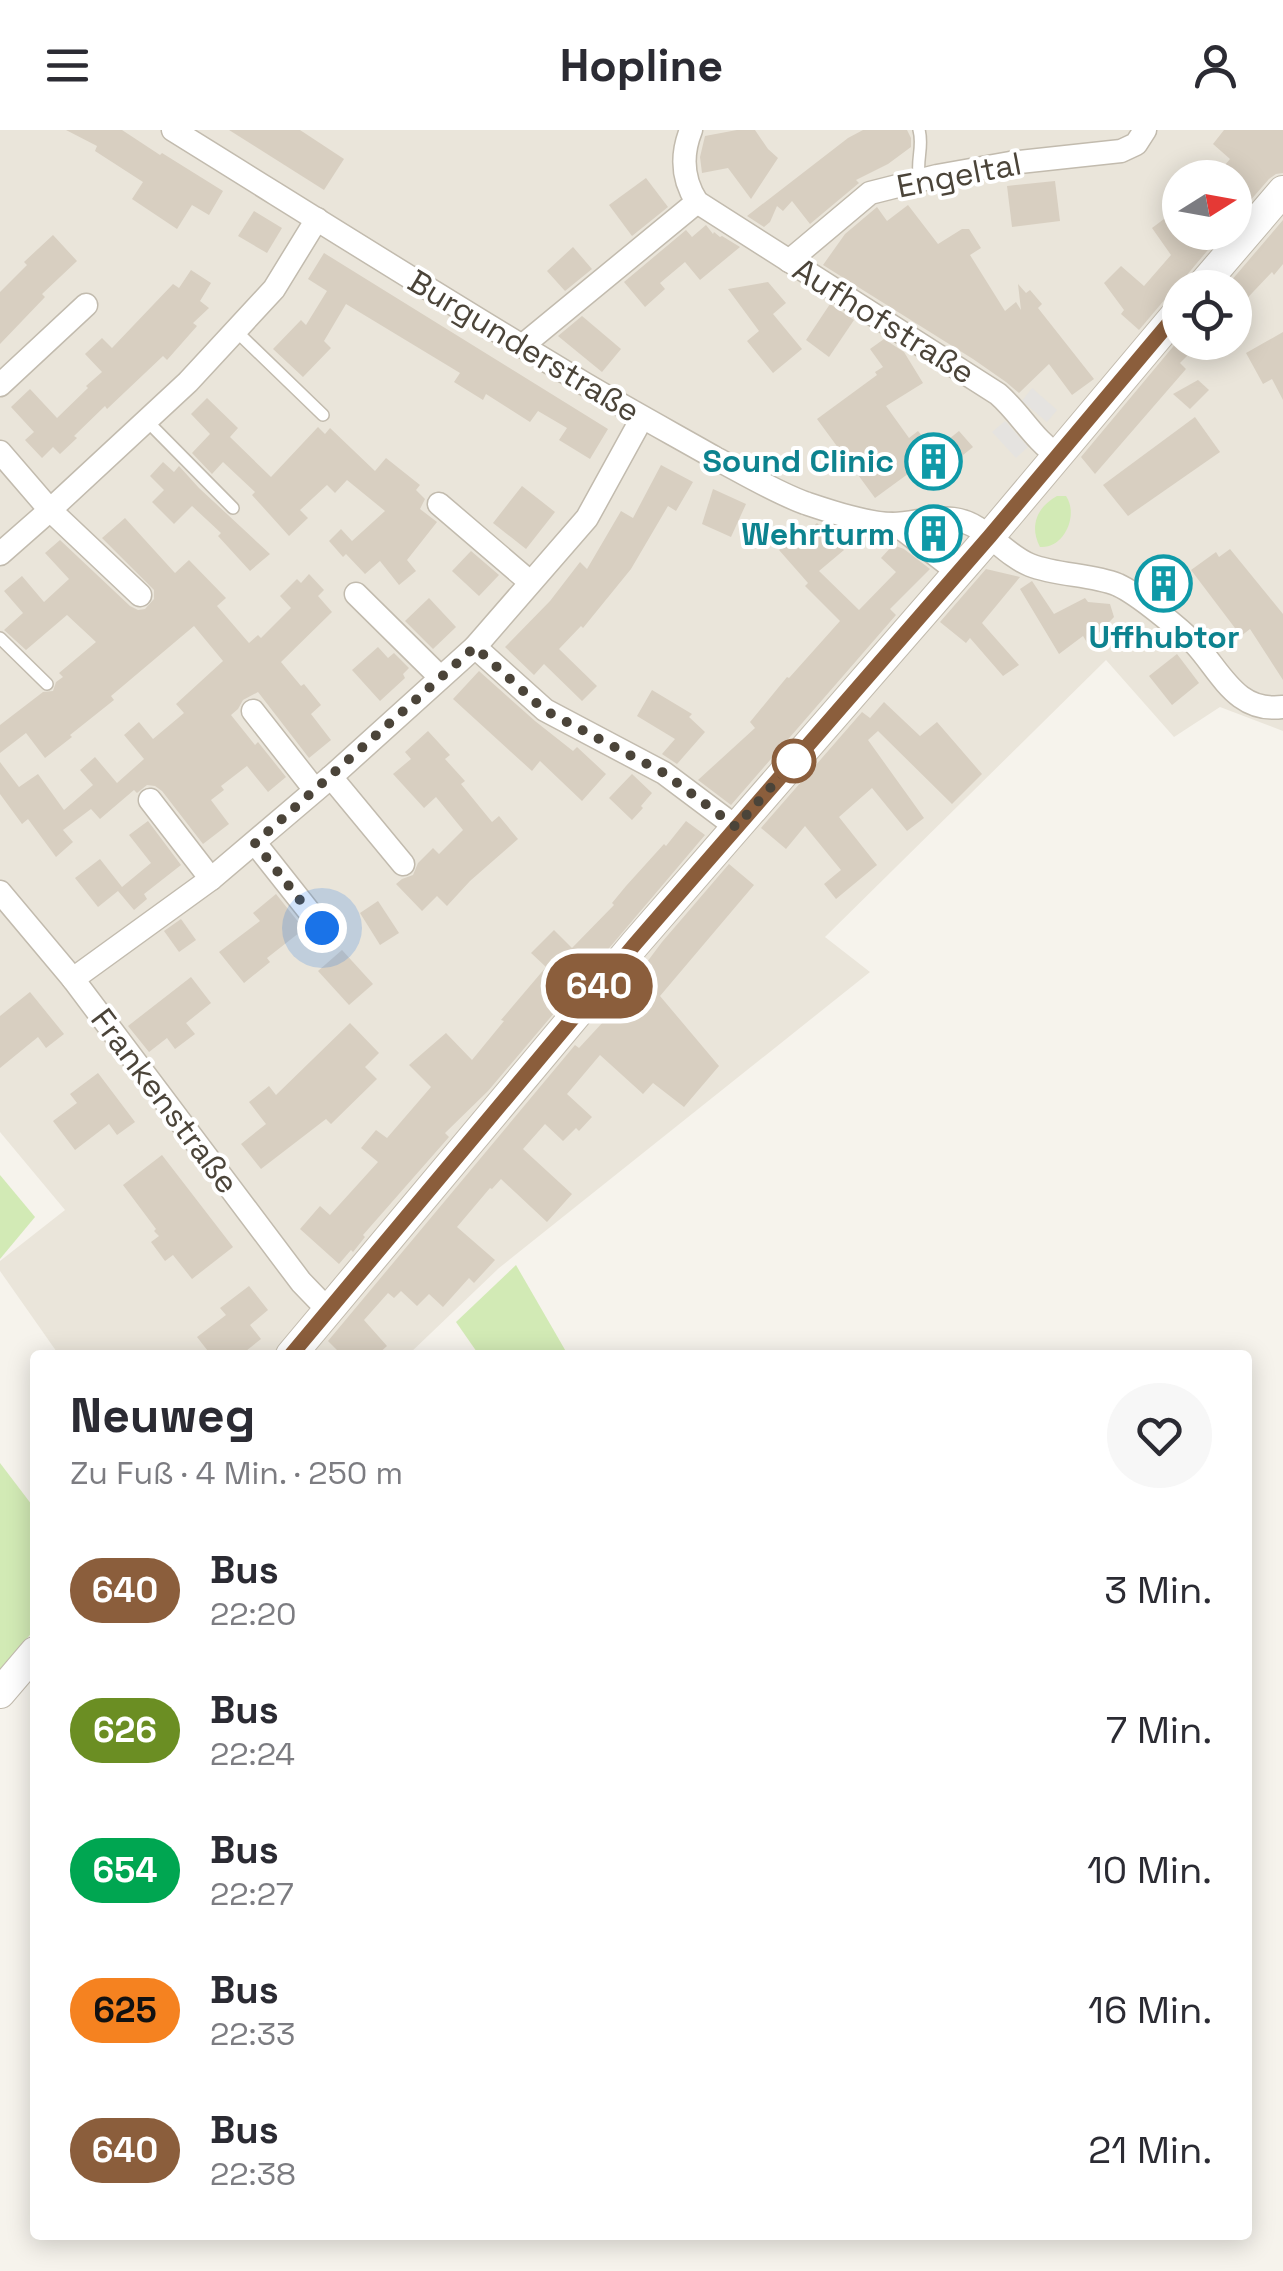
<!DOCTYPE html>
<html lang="de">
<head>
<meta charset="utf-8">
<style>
	:root { --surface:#fff; --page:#f7f7f7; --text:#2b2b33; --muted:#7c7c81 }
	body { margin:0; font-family:"Space Grotesk",sans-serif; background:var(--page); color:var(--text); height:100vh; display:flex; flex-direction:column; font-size:38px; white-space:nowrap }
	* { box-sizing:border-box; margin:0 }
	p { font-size:32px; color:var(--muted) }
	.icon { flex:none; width:55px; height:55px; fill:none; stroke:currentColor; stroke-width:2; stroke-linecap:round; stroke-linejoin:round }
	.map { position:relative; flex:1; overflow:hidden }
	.details { position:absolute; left:30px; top:1220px; width:1222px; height:890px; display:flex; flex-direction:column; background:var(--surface); border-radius:10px; box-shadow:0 5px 25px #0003 }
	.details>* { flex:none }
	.badge { padding:0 20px; border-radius:32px; font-size:35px; line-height:65px }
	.needle { width:65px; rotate:79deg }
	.controls { position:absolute; left:1162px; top:30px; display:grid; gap:20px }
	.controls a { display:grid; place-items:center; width:90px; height:90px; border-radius:50%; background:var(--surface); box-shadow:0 5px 25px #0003; font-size:50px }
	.you { position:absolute; width:50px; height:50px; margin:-25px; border:8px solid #fff; border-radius:50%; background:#1a73e8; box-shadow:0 0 0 15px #1a73e833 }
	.map>.badge { position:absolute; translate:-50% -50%; box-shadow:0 0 0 5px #fff }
	.round { display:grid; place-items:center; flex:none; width:105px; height:105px; border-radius:52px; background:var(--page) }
	.overview { display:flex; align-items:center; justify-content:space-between; height:170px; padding:0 40px }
	h1 { font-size:48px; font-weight:600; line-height:75px }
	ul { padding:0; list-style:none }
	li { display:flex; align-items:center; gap:30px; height:140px; padding:0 40px }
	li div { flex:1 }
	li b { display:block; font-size:38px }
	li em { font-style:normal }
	li .badge { min-width:110px; font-weight:700; text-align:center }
	header { display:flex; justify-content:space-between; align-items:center; height:130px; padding:0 40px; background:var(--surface); font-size:45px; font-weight:600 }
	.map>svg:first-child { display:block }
</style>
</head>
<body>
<header><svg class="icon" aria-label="menu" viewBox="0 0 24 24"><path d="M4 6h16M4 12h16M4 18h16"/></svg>Hopline<svg class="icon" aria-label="person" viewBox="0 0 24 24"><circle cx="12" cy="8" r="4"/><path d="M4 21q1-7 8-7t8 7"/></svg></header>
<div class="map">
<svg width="1283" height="2141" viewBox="0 0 1283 2141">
	<rect width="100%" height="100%" fill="#f6f3ec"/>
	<!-- residential -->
	<path fill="#eae5da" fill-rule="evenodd" d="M0,0H1283V601L1220,577L1174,607L1106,530L825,807L870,842L499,1138L408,1225H59L0,1141V1131L65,1080L0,1002ZM1180,48H1235V102H1180ZM1180,158H1235V212H1180Z"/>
	<!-- green -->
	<g fill="#d2eab5">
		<path d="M1057,366H1066C1079,385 1064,419 1040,417C1029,396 1037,377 1057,366Z"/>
		<polygon points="0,1045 35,1087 0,1129"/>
		<polygon points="516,1135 568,1225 479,1225 456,1192"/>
		<polygon points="0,1333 35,1379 35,1499 0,1540"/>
	</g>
	<!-- parking -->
	<g fill="#e5e3e0">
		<polygon points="1032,258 1057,280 1047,292 1022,271"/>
		<polygon points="1005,291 1028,317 1016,328 992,302"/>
	</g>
	<!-- building -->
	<g fill="#d8cfc1">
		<polygon points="66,0 122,0 160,25 162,23 223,61 209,85 192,75 177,99 132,69 143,52 95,21 97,16"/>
		<polygon points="229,0 300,0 344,29 324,60"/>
		<polygon points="737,0 755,0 768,19 778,28 751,69 728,38 702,43 700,27 705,6"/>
		<polygon points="863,0 907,0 911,8 911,17 888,34 856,50 859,53 810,94 792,71 783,81 777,76 770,92 764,97 747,86 848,8"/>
		<polygon points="1224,0 1283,0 1283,43 1276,44 1269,49 1235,88 1235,48 1214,48 1230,29 1213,14"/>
		<polygon points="646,48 668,77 632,106 609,75"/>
		<polygon points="1055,51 1060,91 1012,97 1007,56"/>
		<polygon points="908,75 938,114 962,99 969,99 981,118 970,125 1005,181 1016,172 1021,180 1018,154 1026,163 1030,160 1042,174 1038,178 1094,249 1072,265 1049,234 1019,263 1006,252 973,229 823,135 845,104 877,77 887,91"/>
		<polygon points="1180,77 1180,102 1223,102 1186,146 1180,162 1173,163 1166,168 1139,200 1121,184 1124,180 1104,153 1121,136 1144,156 1171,125 1152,98"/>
		<polygon points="254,81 282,98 267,123 238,106"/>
		<polygon points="1283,90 1283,134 1274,145 1272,142 1235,181 1235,158 1225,158"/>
		<polygon points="706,95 713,104 714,102 720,107 722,106 740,117 700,150 685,132 660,153 665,159 645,177 624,152 686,100 692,107"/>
		<polygon points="53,105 77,131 42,164 45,167 0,214 0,162 27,135 24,132"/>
		<polygon points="573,117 592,139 565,161 547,141"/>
		<polygon points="324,123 608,299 590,329 559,310 567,298 538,281 530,292 486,264 483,270 454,252 460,243 346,174 324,211 331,218 303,247 273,219 301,190 306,195 327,161 308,149"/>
		<polygon points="191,140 211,153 200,171 209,178 193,193 197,196 167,230 163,226 107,279 105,276 74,306 77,308 60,324 53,317 42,328 25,310 34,302 11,277 30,259 57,288 88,258 86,256 102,242 85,224 102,208 112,218 173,154 179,158"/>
		<polygon points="768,152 786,173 773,184 802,219 773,243 747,211 759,201 728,159"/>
		<polygon points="830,174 854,190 829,227 806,210"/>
		<polygon points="582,186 621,219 602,242 558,206"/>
		<polygon points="1283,202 1283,270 1272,249 1263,254 1246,223"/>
		<polygon points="884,209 904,222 923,253 886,276 909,308 918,301 934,321 959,301 973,317 938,345 935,342 925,351 916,338 875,368 817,289 877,245 875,242 883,237 870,219"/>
		<polygon points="1177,212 1201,212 1180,233 1186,239 1095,344 1081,327"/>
		<polygon points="1198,250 1209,260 1190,279 1173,264"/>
		<polygon points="207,268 238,298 230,307 271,347 318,297 325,304 330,298 375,341 386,328 420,355 416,360 425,369 420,379 437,392 407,430 416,441 399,455 380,431 365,444 346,424 343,427 329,411 341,399 352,411 385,381 347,350 335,363 327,355 300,380 308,388 289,406 252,365 255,362 223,332 212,344 192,323 210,304 191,284"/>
		<polygon points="1195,287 1220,322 1128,386 1103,355"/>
		<polygon points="163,332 174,342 179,336 199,358 270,424 250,441 218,406 221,403 192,376 174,394 152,372 164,360 150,346"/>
		<polygon points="661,335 693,352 676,381 668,376 631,439 583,498 581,496 559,519 597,556 582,571 544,534 534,545 505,517 550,471 580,432 587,439 621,381 633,388"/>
		<polygon points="522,356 555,382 526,419 493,393"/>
		<polygon points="713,359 746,374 731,407 702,394"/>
		<polygon points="125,388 175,443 189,430 226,468 217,476 249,513 258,505 261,508 291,478 280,466 297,449 301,453 309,444 324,460 318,466 332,482 281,532 301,556 304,554 321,575 311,584 331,610 309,628 258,562 243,570 238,579 231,585 255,615 258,612 286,647 268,662 247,636 221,656 224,660 211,670 229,694 203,714 162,661 155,656 147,655 137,663 134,660 100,689 91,679 63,700 73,712 56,727 28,689 22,694 0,664 0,632 19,657 38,644 64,680 93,655 80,640 95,627 117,653 144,629 124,605 139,592 153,609 184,583 176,574 223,531 194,496 111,566 114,570 70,605 72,607 45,628 26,603 0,623 0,595 43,562 53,561 56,552 63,547 59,543 96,512 67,485 26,520 4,500 23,483 4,461 22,446 44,472 69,449 45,423 60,410 130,476 138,480 145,479 154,469 154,460 102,408"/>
		<polygon points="817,393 844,420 819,441 859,480 896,442 881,428 893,415 904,419 930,439 890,479 896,485 731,675 698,650 755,598 750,592 787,547 789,548 840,491 805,456 808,453 779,420 788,411 792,415"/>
		<polygon points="1230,419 1283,484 1283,550 1250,499 1241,506 1191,440 1216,422 1219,427"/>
		<polygon points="471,421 499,445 479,466 452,441"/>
		<polygon points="986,439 1020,447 982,493 1019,535 1003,546 970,508 966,513 940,492"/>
		<polygon points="1032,451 1054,484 1085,468 1088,472 1110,474 1114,487 1088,514 1083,506 1059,524 1020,459"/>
		<polygon points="429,468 456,497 433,519 405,491"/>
		<polygon points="378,517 388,528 394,523 409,538 403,544 405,548 380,571 352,540"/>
		<polygon points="1177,524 1199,553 1172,575 1149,546"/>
		<polygon points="479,541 535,591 573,621 577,617 606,644 582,671 540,631 532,641 453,569"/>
		<polygon points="652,560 692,584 689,587 705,602 677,634 662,624 675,609 637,586"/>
		<polygon points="884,572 920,606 937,592 982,644 952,674 878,601 868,610 924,688 907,701 872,658 839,687 877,735 836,769 824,754 841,740 805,696 786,719 761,698 862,582 870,588"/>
		<polygon points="428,601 450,625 445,629 465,651 461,654 492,692 499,686 518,709 470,751 447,776 437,766 422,781 396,754 402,749 413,745 418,733 433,718 439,724 463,700 436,667 424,678 393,644 411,629 405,622"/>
		<polygon points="632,644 652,663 641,676 643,678 632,690 609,668"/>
		<polygon points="148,691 181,735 144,764 147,769 134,780 118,761 98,777 75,748 100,729 122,757 151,733 129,705"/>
		<polygon points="686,691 705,705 488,961 445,1003 449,1007 363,1105 365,1107 353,1122 351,1120 339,1134 300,1099 320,1076 330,1085 378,1032 361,1018 376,1000 387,1008 431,957 409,935 446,903 472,930 504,891 501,890 546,837 531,823 554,800 572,818 614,775 612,773 626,756 664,714 666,716"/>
		<polygon points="729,734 754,755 660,866 719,936 684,977 653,953 643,964 600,925 567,964 592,987 579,1001 576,998 563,1011 545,994 523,1019 572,1064 547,1092 501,1049 492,1059 490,1058 457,1097 495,1130 474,1153 469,1148 443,1177 429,1164 417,1176 401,1161 394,1168 388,1163 364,1190 387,1216 377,1225 342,1225 328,1211 575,915 579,918 616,878 610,873 632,846 635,848 662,812"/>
		<polygon points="276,764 304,799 267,828 270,832 244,853 219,822 260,791 253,783"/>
		<polygon points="378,771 399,803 380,815 360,783"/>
		<polygon points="181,789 196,810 179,822 164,801"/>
		<polygon points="342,820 373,854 349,875 318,841"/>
		<polygon points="191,847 211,873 186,893 195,904 175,919 167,908 149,922 128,896"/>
		<polygon points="30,862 64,904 46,918 38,907 0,938 0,886"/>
		<polygon points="350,893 379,923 365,937 377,949 331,994 326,989 261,1039 241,1014 266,994 249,972 269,956 276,965"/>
		<polygon points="98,943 135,992 117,1005 109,994 75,1020 53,991 77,973 70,964"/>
		<polygon points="162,1025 233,1117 192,1149 173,1125 165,1131 151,1112 159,1106 154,1101 156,1099 123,1055"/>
		<polygon points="249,1156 268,1180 250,1195 261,1209 241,1225 211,1225 197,1207 226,1185 220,1178"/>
	</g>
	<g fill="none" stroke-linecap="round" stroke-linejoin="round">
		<defs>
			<g id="service">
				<path d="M919,0C924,17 915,33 920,50"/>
				<polyline points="235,200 323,285"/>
				<polyline points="147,291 233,378"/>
				<polyline points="0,508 47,554"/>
			</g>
			<g id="minor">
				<path d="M173,0C310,85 446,171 585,254C629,280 673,304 717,329C745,344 775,362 805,373C829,381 867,394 893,394C913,394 932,386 953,389C985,393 1001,423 1030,435C1058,446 1091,444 1118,455C1138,464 1180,499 1196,515C1222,544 1237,583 1283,577"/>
				<path d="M691,0C681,25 682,49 697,72L998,264C1020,283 1034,310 1058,326"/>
				<polyline points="789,131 870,63 937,46 1010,33 1121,21 1136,14 1145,0"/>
				<polyline points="522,216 697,72"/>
				<polyline points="0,255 86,175"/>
				<polyline points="0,322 50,380 140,465"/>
				<polyline points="439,374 530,452"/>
				<polyline points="892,394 905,401 958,442"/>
				<polyline points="0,424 50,380 188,252 274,159 317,89"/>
				<polyline points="356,464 440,547"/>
				<polyline points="475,517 545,580 664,643 736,697"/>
				<polyline points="253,581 315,660"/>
				<polyline points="331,647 403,734"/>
				<polyline points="150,670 211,749"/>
				<polyline points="255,713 323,799"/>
				<polyline points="0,762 73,849 301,1152 329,1181"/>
				<polyline points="73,849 211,749 331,647 475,517 587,388 642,288"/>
			</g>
			<g id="tertiary">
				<polyline points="1200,158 1283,61"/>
				<polyline points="291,1225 635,814 990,406 1180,180"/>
				<polyline points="0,1563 35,1522"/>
			</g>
		</defs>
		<!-- service casing -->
		<use href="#service" stroke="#c2bbae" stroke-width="14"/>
		<!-- minor casing -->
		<use href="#minor" stroke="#c2bbae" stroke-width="25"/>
		<!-- tertiary casing -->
		<use href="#tertiary" stroke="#c2bbae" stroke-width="32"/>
		<!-- service -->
		<use href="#service" stroke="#fff" stroke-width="11"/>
		<!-- minor -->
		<use href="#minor" stroke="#fff" stroke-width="22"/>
		<!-- tertiary -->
		<use href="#tertiary" stroke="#fff" stroke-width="30"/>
	</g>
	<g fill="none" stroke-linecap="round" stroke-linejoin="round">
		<defs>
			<polyline id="line" points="291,1225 635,814 990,406 1180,180"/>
		</defs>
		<!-- line casing -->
		<use href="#line" stroke="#fff" stroke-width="22"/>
		<!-- line -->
		<use href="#line" stroke="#8b5e3c" stroke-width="15"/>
		<!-- walk -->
		<polyline stroke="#4b4439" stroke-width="10" stroke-dasharray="0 18" points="322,798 255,713 475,517 544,580 664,643 736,697 794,631"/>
	</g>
	<!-- icons -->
	<defs>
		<symbol id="building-ring" viewBox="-11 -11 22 22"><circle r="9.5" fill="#fff" stroke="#0f9aa8" stroke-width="1.5"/><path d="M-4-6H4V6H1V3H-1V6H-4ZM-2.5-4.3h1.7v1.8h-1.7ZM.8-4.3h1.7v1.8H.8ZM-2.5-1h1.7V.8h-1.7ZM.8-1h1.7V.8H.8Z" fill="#0f9aa8"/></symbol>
	</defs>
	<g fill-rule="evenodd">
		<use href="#building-ring" x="902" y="300" width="63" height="63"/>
		<use href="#building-ring" x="902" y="372" width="63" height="63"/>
		<use href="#building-ring" x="1132" y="422" width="63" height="63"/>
	</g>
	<!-- markers -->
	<circle fill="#fff" stroke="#8b5e3c" stroke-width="5" cx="794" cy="631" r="20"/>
	<g text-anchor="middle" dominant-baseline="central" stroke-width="8" stroke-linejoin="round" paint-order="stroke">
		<!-- street labels -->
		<g font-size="32" fill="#4b4439" stroke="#fff">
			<text transform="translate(959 45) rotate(-11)">Engeltal</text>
			<text transform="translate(884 191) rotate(32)">Aufhofstraße</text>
			<text transform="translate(524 216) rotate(31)">Burgunderstraße</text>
			<text transform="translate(165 971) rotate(53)">Frankenstraße</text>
		</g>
		<!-- culture labels -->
		<g font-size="32" font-weight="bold" fill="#0d838f" stroke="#fff" text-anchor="end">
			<text x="894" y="331">Sound Clinic</text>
			<text x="895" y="404">Wehrturm</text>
			<text x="1164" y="507" text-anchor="middle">Uffhubtor</text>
		</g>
	</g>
</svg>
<div class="controls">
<a><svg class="needle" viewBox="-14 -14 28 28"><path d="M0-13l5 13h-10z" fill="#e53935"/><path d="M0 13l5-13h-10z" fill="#7c7c81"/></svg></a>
<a><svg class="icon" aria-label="locate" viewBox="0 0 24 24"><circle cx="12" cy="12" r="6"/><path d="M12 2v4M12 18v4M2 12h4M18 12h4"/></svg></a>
</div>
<div class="you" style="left:322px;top:798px"></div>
<b class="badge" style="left:599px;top:856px;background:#8b5e3c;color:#fff">640</b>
<section class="details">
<div class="overview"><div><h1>Neuweg</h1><p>Zu Fuß · 4 Min. · 250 m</p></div><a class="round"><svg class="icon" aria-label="heart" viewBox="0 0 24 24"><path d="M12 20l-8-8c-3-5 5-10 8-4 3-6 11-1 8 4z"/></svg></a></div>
<ul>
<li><span class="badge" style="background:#8b5e3c;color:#fff">640</span><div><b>Bus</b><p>22:20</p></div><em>3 Min.</em></li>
<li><span class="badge" style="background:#6b8e23;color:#fff">626</span><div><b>Bus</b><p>22:24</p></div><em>7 Min.</em></li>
<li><span class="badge" style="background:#00a651;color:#fff">654</span><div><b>Bus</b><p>22:27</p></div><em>10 Min.</em></li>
<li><span class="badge" style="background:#f58220;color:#111">625</span><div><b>Bus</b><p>22:33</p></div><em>16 Min.</em></li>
<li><span class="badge" style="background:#8b5e3c;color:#fff">640</span><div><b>Bus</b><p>22:38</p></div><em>21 Min.</em></li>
</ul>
</section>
</div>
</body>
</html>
